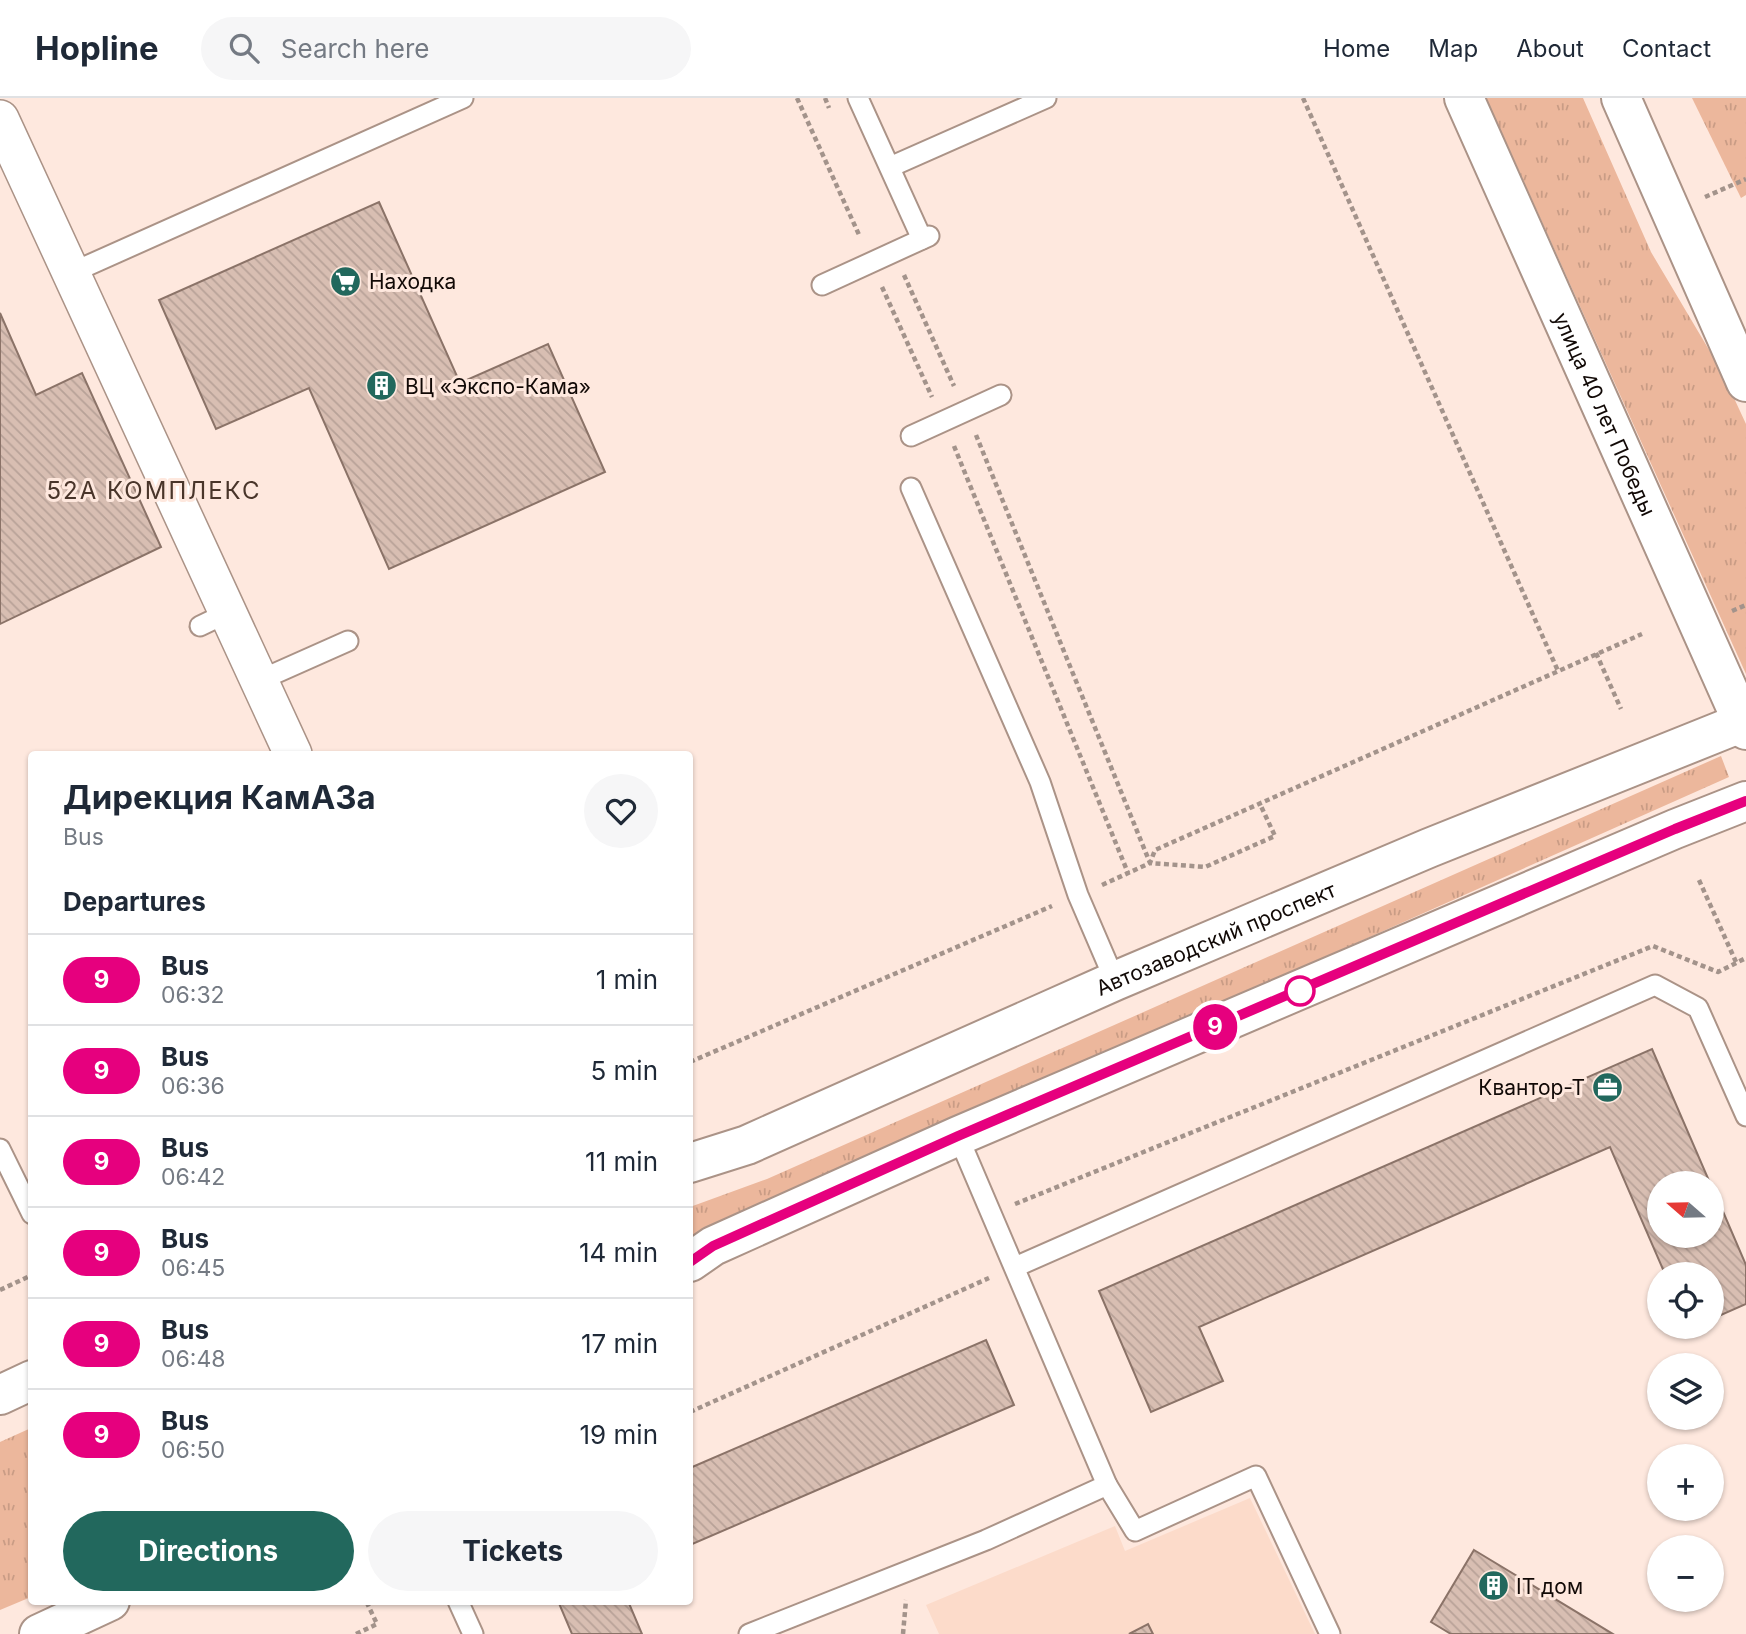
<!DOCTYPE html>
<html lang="en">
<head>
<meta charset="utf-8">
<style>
	:root { --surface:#fff; --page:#f6f6f7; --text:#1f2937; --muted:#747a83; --line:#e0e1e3; --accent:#22685d }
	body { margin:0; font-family:Inter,sans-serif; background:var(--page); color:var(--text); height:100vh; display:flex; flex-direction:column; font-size:26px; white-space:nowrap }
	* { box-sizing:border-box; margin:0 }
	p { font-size:23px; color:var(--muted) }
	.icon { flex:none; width:38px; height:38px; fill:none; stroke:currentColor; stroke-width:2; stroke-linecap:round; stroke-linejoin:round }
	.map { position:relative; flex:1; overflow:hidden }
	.sheet { position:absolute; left:28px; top:653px; width:665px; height:854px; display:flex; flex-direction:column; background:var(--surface); border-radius:7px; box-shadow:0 2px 5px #0004 }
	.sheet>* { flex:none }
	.badge { padding:0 14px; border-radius:23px; font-size:24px; line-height:46px }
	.needle { width:46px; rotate:290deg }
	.fabs { position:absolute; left:1647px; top:1073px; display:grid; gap:14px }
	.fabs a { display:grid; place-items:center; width:77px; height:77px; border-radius:50%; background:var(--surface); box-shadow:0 2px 5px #0004; font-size:35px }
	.map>.badge { position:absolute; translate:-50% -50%; box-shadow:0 0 0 4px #fff }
	h2 { padding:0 35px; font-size:26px; line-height:63px }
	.round { display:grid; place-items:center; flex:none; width:74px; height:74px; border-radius:37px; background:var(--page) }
	.overview { display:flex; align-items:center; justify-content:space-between; height:119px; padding:0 35px }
	h1 { font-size:33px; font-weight:700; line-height:52px }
	.button { display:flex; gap:14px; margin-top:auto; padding:14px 35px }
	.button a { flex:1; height:80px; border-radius:42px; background:var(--accent); color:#fff; font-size:28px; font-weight:700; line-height:80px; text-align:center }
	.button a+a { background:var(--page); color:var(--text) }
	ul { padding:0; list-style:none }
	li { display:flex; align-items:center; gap:21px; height:91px; padding:0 35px; border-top:2px solid var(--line) }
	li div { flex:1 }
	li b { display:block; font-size:26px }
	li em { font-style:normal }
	li .badge { min-width:77px; font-weight:700; text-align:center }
	header { display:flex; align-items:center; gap:42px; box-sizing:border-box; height:98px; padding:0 35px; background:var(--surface); border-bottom:2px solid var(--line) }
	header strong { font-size:33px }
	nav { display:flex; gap:38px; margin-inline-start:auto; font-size:24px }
	.search { width:490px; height:63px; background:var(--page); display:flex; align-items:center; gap:18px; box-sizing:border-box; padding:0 24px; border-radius:38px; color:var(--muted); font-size:26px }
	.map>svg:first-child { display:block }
</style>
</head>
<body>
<header>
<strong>Hopline</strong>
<div class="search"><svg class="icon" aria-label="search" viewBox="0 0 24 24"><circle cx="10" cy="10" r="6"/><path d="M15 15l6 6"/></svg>Search here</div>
<nav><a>Home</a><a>Map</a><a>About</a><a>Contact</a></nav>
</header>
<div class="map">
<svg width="1746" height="1536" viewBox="0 0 1746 1536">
	<defs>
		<pattern id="grass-tufts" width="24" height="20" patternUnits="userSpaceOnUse" patternTransform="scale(1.75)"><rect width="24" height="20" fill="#ecb79c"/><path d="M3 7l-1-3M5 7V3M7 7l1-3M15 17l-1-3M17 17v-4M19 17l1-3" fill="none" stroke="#c99c85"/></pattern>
		<pattern id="building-back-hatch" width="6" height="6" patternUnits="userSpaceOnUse" patternTransform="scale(1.75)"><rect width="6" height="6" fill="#d8beb2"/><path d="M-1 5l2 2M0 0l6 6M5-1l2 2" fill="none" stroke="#b8a298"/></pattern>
	</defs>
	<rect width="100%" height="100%" fill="#fee8de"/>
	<!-- built -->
	<polygon fill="#fcdbca" points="1250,1400 1315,1536 939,1536 926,1507 1115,1428 1125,1453"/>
	<!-- grass -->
	<g fill="url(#grass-tufts)">
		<polygon points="1486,0 1583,0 1651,154 1721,272 1746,326 1746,576"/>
		<polygon points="1692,0 1746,0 1746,97 1741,100"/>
		<polygon points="1721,658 1729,679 690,1142 690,1109 767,1081"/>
		<polygon points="31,1330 31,1499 0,1512 0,1344"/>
	</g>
	<!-- building -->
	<g fill="url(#building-back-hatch)" stroke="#8b7368" stroke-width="2">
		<polygon points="379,104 460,285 548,246 605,374 389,471 309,290 216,331 159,202"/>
		<polygon points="0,215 36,297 82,275 161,449 0,526"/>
		<polygon points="1652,951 1710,1085 1659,1085 1659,1138 1712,1138 1712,1088 1746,1167 1746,1206 1712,1221 1712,1176 1665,1176 1610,1049 1199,1229 1223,1283 1151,1314 1099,1193"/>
		<polygon points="986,1242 1014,1307 690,1447 690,1370"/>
		<polygon points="1474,1452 1613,1536 1451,1536 1431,1524"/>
		<polygon points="558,1503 628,1503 642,1536 572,1536"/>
		<polygon points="1148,1526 1153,1536 1129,1536"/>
	</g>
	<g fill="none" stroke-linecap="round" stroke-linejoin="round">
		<defs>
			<g id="service">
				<polyline points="858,0 922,141"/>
				<polyline points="890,69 1046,0"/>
				<polyline points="71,175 463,0"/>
				<polyline points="822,187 929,138"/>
				<polyline points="911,338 1001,297"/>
				<polyline points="911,390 1040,684 1078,797 1115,883"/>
				<polyline points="200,528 227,515"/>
				<polyline points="258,583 348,543"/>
				<polyline points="0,1051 32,1116"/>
				<polyline points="1015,1169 1655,887 1698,910 1746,1018"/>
				<polyline points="1107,1387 1135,1433 1256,1378 1330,1536"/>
				<polyline points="458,1503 473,1536"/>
				<polyline points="749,1536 986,1442 1107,1387 958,1038"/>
			</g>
			<polyline id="minor" points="0,21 293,656"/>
			<g id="tertiary">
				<path id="s1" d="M1464,0L1746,632"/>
				<polyline points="1621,0 1746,284"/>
				<path id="s2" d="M690,1065L747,1047L1115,883L1429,750L1746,623"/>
				<polyline points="690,1164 713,1148 958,1038 1675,731 1746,703"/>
				<polyline points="0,1297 32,1282"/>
				<polyline points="39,1536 110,1503"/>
			</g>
		</defs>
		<!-- service casing -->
		<use href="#service" stroke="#ab9387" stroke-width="23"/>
		<!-- minor casing -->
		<use href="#minor" stroke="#ab9387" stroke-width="40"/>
		<!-- tertiary casing -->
		<use href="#tertiary" stroke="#ab9387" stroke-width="42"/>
		<!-- path -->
		<g stroke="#a3938b" stroke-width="4.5" stroke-dasharray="5 3.5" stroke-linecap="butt">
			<polyline points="797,0 860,139"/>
			<polyline points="825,0 829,10"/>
			<polyline points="1303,0 1558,573"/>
			<polyline points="1705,99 1746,81"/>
			<polyline points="904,177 954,288"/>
			<polyline points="882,189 932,299"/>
			<polyline points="976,337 1150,765 1205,769 1275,738 1260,706"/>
			<polyline points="954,348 1128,775"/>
			<polyline points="1732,513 1746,507"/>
			<polyline points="1596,555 1621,611"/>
			<polyline points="1699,782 1736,864"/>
			<polyline points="1102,787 1150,765 1155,752 1642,536"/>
			<polyline points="690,964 1052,808"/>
			<polyline points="1015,1106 1653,848 1718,874 1746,860"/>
			<polyline points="0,1192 32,1177"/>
			<polyline points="690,1314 989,1180"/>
			<polyline points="356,1536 377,1526 367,1505 372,1503"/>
			<polyline points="903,1536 906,1502"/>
		</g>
		<!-- service -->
		<use href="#service" stroke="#fff" stroke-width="19"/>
		<!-- minor -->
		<use href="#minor" stroke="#fff" stroke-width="37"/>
		<!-- tertiary -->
		<use href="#tertiary" stroke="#fff" stroke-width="38"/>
	</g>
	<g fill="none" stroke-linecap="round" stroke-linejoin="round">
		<defs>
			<polyline id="line" points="690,1164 713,1148 958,1038 1675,731 1746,703"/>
		</defs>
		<!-- line casing -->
		<use href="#line" stroke="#fff" stroke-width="16"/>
		<!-- line -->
		<use href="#line" stroke="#e6007e" stroke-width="10"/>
	</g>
	<!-- icons -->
	<defs>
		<symbol id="supermarket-disc" viewBox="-11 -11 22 22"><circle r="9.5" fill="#22685d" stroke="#fee8de"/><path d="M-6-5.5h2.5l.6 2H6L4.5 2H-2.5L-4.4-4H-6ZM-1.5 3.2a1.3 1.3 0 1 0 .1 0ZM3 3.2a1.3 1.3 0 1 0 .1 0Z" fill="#fff"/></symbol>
		<symbol id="building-disc" viewBox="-11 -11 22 22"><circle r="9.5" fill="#22685d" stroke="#fee8de"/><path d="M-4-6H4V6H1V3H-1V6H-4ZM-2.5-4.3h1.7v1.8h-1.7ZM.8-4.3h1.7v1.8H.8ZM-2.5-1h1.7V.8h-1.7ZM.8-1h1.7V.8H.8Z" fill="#fff"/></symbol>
		<symbol id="office-disc" viewBox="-11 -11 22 22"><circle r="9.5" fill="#22685d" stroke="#fee8de"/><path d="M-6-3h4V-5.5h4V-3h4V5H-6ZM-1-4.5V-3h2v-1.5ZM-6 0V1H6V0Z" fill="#fff"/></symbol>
	</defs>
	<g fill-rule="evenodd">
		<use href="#supermarket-disc" x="328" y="166" width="35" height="35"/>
		<use href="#building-disc" x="364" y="270" width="35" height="35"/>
		<use href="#office-disc" x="1590" y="972" width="35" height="35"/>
		<use href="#building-disc" x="1476" y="1470" width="35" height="35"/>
	</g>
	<!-- markers -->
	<circle fill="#fff" stroke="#e6007e" stroke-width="3.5" cx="1300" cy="893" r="14"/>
	<g text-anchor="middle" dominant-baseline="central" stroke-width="6" stroke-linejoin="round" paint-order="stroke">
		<!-- poi labels -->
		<g font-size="21" fill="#110906" stroke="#fee8de" text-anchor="start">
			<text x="369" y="183">Находка</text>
			<text x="405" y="288">ВЦ «Экспо-Кама»</text>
			<text x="1585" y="989" text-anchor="end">Квантор-Т</text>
			<text x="1516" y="1488">IT дом</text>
		</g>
		<!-- street labels -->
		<g font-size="21" fill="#110906" stroke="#fee8de">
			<text stroke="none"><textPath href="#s1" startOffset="346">улица 40 лет Победы</textPath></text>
			<text stroke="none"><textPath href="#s2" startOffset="572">Автозаводский проспект</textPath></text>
		</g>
		<!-- quarter labels -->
		<g font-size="24" letter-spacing="2" fill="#49352a" stroke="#fee8de">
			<text x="154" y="392">52А КОМПЛЕКС</text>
		</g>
	</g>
</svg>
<div class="fabs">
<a><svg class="needle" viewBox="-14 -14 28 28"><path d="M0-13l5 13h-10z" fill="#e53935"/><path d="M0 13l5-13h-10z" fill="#747a83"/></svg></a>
<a><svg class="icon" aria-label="locate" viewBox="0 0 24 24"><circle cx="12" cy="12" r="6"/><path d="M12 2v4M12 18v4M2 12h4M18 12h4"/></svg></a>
<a><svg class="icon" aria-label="layers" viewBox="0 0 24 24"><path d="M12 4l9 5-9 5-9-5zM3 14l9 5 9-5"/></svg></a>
<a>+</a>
<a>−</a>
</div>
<b class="badge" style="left:1215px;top:929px;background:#e6007e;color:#fff">9</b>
<section class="sheet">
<div class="overview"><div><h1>Дирекция КамАЗа</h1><p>Bus</p></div><a class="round"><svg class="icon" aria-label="heart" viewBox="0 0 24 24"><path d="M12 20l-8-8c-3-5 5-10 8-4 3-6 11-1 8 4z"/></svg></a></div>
<h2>Departures</h2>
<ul>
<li><span class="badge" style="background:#e6007e;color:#fff">9</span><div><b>Bus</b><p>06:32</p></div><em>1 min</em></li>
<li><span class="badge" style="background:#e6007e;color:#fff">9</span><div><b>Bus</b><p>06:36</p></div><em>5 min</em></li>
<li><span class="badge" style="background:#e6007e;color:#fff">9</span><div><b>Bus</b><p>06:42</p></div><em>11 min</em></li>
<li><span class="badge" style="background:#e6007e;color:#fff">9</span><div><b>Bus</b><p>06:45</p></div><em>14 min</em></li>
<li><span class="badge" style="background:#e6007e;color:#fff">9</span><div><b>Bus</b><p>06:48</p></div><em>17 min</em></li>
<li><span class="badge" style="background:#e6007e;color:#fff">9</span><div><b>Bus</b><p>06:50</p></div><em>19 min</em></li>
</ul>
<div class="button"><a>Directions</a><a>Tickets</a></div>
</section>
</div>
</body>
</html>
